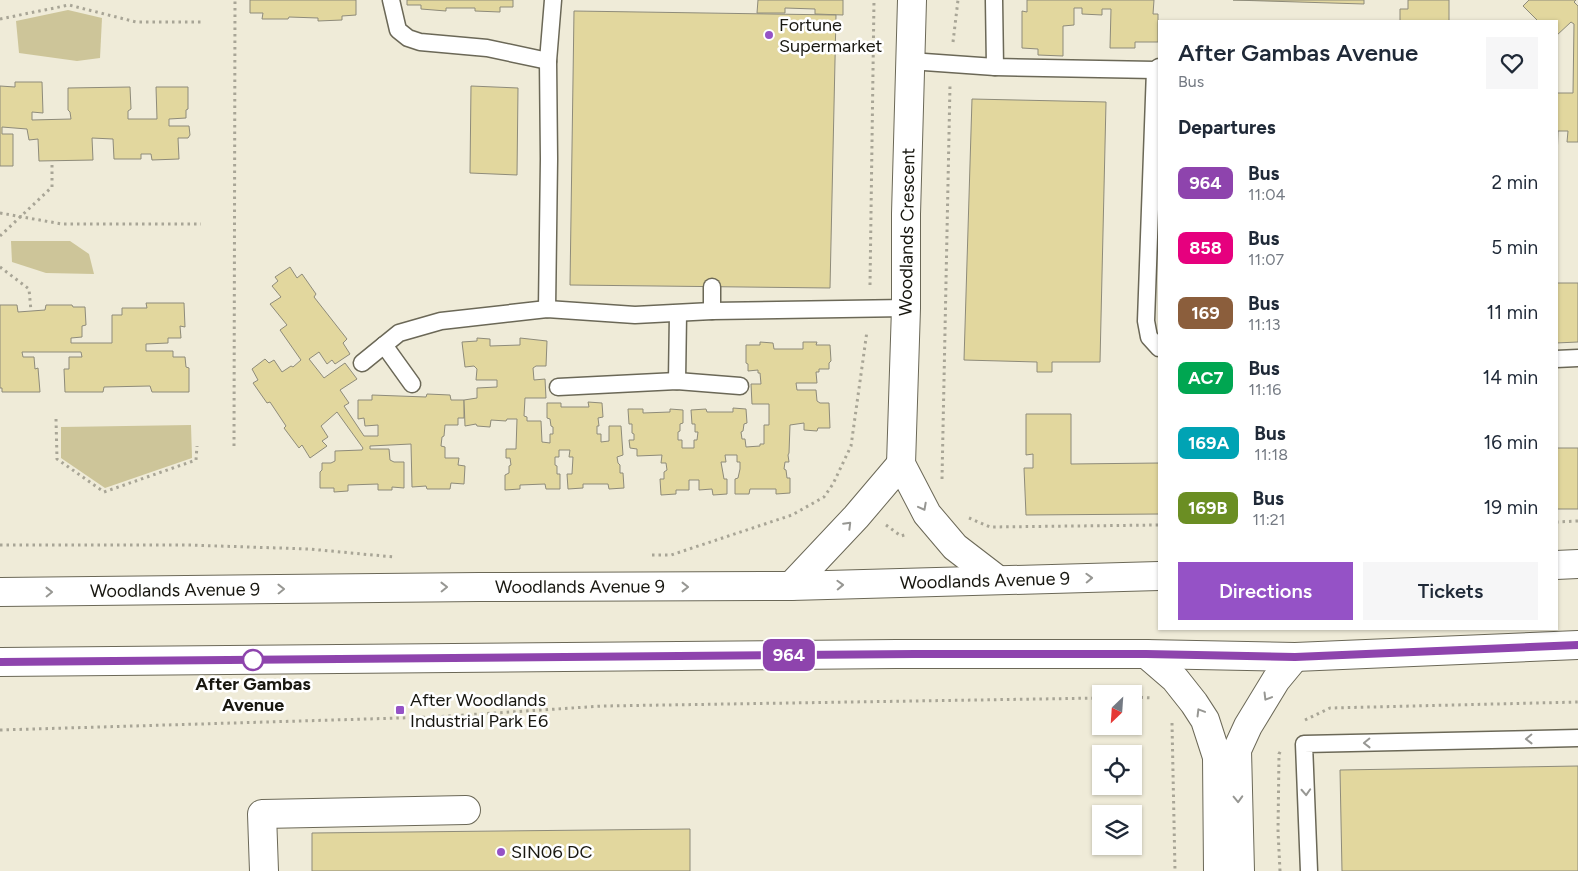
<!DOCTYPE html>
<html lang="en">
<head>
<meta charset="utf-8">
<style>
	:root { --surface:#fff; --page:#f6f6f7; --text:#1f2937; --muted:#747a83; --accent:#9552c6 }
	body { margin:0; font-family:Figtree,sans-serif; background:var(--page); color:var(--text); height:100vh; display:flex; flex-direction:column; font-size:19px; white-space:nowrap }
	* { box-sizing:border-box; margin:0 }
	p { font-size:16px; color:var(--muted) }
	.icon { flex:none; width:28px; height:28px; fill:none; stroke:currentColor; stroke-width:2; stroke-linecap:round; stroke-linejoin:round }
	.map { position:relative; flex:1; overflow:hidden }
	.sheet { position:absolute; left:1158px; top:20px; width:400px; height:610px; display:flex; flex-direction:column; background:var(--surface); border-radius:0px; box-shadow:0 1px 4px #0004 }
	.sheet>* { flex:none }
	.badge { padding:0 10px; border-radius:8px; font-size:18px; line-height:32px }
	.needle { width:32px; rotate:205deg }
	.tools { position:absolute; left:1092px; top:685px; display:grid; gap:10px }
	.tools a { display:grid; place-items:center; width:50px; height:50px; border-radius:0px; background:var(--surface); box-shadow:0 1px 4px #0004; font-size:25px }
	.map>.badge { position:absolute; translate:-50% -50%; box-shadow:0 0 0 2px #fff }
	h2 { padding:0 20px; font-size:19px; line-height:45px }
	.round { display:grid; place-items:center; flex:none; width:52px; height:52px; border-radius:0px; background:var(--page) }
	.head { display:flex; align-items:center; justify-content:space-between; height:85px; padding:0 20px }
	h1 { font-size:24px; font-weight:600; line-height:38px }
	.button { display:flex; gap:10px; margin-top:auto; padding:10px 20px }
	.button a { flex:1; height:58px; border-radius:0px; background:var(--accent); color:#fff; font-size:20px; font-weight:600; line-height:58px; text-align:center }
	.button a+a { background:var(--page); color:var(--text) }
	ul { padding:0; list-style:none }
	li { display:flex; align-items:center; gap:15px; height:65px; padding:0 20px }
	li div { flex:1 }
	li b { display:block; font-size:19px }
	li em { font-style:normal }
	li .badge { min-width:55px; font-weight:700; text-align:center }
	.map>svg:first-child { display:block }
</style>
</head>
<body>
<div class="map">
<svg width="1578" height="871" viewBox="0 0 1578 871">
	<rect width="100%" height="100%" fill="#efebd8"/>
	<!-- green -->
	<g fill="#cdc599">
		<polygon points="68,10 102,18 100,58 77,61 19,53 16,21"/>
		<polygon points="11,241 70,241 89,254 94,274 46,273 12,262"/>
		<polygon points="191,425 192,458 105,488 61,458 61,427"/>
	</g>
	<!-- building -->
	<g fill="#e2d79e" stroke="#8e8b7a">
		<polygon points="250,0 356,0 356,15 342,16 342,20 318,21 318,18 289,17 288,19 262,19 263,13 250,13"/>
		<polygon points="407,0 513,0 513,7 500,7 500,12 475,11 475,8 446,8 446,11 421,9 421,5 407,5"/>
		<polygon points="758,0 843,0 843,15 815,14 815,9 785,8 785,13 757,13"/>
		<polygon points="1027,0 1154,0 1153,14 1158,14 1158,42 1135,42 1135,48 1110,48 1111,9 1102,9 1102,15 1082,14 1082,8 1074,8 1074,25 1063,26 1063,56 1038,55 1038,49 1022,48 1022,11 1027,12"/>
		<polygon points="1233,0 1364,0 1364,4"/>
		<polygon points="1408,0 1449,0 1449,21 1400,21 1400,9 1408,9"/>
		<polygon points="1529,0 1576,0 1574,2 1578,6 1578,142 1567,142 1568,131 1558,131 1557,160 1556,93 1573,93 1574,24 1571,22 1556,36 1556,21 1538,21 1523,6"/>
		<polygon points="574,11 836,15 830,288 570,285"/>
		<polygon points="15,82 42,82 43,113 32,112 32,120 71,119 70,112 68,110 68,88 130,87 131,109 128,111 128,119 157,119 156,87 188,87 188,109 186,110 186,118 169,119 169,126 189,126 190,135 188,138 178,138 179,159 152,160 151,154 141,154 141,159 114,159 113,139 92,138 93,160 39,161 38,139 29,140 27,129 2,127 2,134 13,134 13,166 0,166 0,86 15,87"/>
		<polygon points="471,86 518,88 517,175 470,173"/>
		<polygon points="972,99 1106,102 1100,362 1052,362 1052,372 1037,372 1037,362 964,360"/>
		<polygon points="290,267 297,278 302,274 316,294 314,297 347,339 343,343 350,354 335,364 332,360 327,364 319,352 309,359 324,378 345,363 357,379 340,390 349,403 344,406 364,436 378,436 378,425 365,426 364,418 358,419 358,400 372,400 372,395 426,397 427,394 450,395 451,400 464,400 464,418 458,418 458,425 445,425 444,436 442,437 441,446 445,447 445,458 459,458 458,465 465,466 464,484 451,483 450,489 427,489 426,486 412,487 411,444 370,446 370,449 389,449 390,460 394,462 404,462 404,488 392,487 392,490 378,490 378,484 348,485 348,491 334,492 334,488 320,488 320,472 322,470 322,463 331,463 335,461 335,451 362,450 363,448 337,412 321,426 328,437 322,441 327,446 310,458 302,445 299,448 284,428 286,426 270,402 267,403 253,383 258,380 252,369 265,359 269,363 274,360 282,372 291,366 293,367 301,360 280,330 287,325 270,304 281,297 272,286 278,281 275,277"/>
		<polygon points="1556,283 1578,283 1578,342 1556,343"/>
		<polygon points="146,303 184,303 185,327 180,326 181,338 168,338 168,343 146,344 146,351 173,351 173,357 185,357 186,367 189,368 189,392 152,392 150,386 104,387 103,392 65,392 64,369 69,369 69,357 82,357 81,352 22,352 23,357 34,357 35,369 38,368 40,392 2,392 2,388 0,388 0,305 17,305 18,312 45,310 46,305 72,305 73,307 85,307 86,325 82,326 82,337 71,338 71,343 112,343 112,315 122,315 122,308 147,308"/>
		<polygon points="477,338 490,339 490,346 520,345 520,338 547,341 546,366 536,366 533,368 534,380 545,379 546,398 525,398 524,416 527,417 527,421 541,421 542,442 550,443 550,434 553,434 553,427 551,426 550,419 547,418 547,403 561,403 561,407 589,407 588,402 602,403 603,417 598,418 599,426 597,426 597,434 601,434 601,442 609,441 609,426 621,426 623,455 617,457 618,463 620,465 620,473 623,473 624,488 609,489 608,484 583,484 583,488 568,489 567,474 572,474 573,457 569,457 570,450 559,450 559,457 555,457 555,465 557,466 557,474 560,474 560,489 546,489 545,484 520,485 520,489 505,490 505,475 509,473 509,466 511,465 510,458 506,458 506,449 516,449 517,419 507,419 506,421 491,420 490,427 477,426 476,424 465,426 464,400 477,398 477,388 497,387 497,380 476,380 477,369 474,366 465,367 462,342 477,341"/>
		<polygon points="760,342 773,343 774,349 803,349 803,342 817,342 816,345 830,345 831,361 829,363 829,369 819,369 819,372 816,372 817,383 796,383 797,390 816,390 817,401 820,403 829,403 830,428 818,428 817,431 804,430 804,423 790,425 789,453 788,455 789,462 785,462 784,469 786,470 787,478 790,478 790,493 776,494 776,489 750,489 749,494 735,494 735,479 738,478 740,469 740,462 737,462 737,455 725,455 726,462 721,462 724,479 727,479 727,494 713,495 712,489 699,490 699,480 689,480 689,490 676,490 676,494 661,495 660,479 664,479 664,472 667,470 666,463 661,463 662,455 637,456 637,449 630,448 629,440 634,440 634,434 632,433 632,424 629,424 628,409 643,409 643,413 670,412 670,409 683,410 683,423 680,424 680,431 678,432 678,440 682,440 682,448 694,448 694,440 697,440 698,432 695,432 695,424 692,424 691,410 706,409 707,412 733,412 733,408 746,409 747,423 744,424 743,431 741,432 742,439 745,439 746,447 760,446 760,444 764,444 764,425 769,425 769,404 752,404 751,384 761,384 760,373 758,373 758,370 748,371 748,364 746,363 746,345 760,345"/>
		<polygon points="1026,414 1071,414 1071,464 1159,463 1159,514 1026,515 1024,468 1033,468 1033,454 1026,455"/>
		<rect x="1556" y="448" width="22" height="61"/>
		<polygon points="1578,766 1578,871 1342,871 1340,770"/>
		<polygon points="690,829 690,871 312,871 312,833"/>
	</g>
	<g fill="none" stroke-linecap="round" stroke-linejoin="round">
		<defs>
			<g id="lane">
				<polyline points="391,0 398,30 408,38 420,42 487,48 548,61"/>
				<polyline points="994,0 995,67"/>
				<polyline points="910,61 995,67 1155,70 1159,67"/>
				<polyline points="1155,70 1146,321 1149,337 1159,348"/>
				<polyline points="712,287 712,311"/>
				<polyline points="547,309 549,159 548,61 553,0"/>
				<polyline points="384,345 412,384"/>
				<polyline points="1556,359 1578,358"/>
				<polyline points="362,363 399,333 441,321 547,309 635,315 712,311 906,308"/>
				<polyline points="677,381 678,314"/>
				<polyline points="558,387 677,381 740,386"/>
				<polyline points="1309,871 1304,744 1578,738"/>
			</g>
			<g id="street">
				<polyline points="912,0 906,214 906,308 901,464 927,514 955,547 998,580"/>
				<polyline points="791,586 856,517 901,464"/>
				<polyline points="1146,654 1175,679 1194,703 1205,720 1217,757 1218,871"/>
				<polyline points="264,871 262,814 466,810"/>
				<polyline points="1240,871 1237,750 1248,726 1276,680 1295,657"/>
			</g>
			<g id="secondary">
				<polyline points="1556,565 1578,564"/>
				<path id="s1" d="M0,592L479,587L791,586L1159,576"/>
				<polyline points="0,662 896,654 1146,654 1295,657 1578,645"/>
			</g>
		</defs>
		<!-- lane casing -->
		<use href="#lane" stroke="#6b6857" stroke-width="19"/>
		<!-- street casing -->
		<use href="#street" stroke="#6b6857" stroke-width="30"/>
		<!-- secondary casing -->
		<use href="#secondary" stroke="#6b6857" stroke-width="30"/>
		<!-- path -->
		<g stroke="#a8a596" stroke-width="3" stroke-dasharray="2.5 4" stroke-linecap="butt">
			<polyline points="0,19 69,5 136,22 201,22"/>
			<polyline points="953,42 958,0"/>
			<polyline points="0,213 62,224 201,224"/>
			<polyline points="0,236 52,187 52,161"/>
			<polyline points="0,267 29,289 31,311"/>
			<polyline points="870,285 874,0"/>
			<polyline points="56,419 57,459 104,492 196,460 197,446"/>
			<polyline points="234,446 235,0"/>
			<polyline points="942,479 950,85"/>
			<polyline points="969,518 990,527 1159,525"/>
			<polyline points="1556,522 1578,521"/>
			<polyline points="886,525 901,536 908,534"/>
			<polyline points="0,545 188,545 309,549 394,557"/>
			<polyline points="652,555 671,555 792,515 824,497 833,484 851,446 867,331"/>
			<polyline points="1134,697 1153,698"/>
			<polyline points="1305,720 1330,708 1578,702"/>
			<polyline points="1172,723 1175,871"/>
			<polyline points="0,730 433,717 603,706 1101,698"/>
			<polyline points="1280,871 1278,831 1279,754 1281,750"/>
		</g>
		<!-- lane -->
		<use href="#lane" stroke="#fff" stroke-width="16"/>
		<!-- street -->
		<use href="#street" stroke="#fff" stroke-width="28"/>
		<!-- secondary -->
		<use href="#secondary" stroke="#fff" stroke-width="28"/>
	</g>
	<!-- one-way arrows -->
	<defs><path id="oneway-chevron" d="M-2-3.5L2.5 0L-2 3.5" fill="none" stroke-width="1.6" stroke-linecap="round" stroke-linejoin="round" transform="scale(1.25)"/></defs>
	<g stroke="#979793">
		<use href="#oneway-chevron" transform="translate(923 507) rotate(62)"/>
		<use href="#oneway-chevron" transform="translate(848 525) rotate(-45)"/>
		<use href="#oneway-chevron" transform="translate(1089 578) rotate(-2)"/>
		<use href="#oneway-chevron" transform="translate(840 585) rotate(-2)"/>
		<use href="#oneway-chevron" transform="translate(444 587) rotate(-1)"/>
		<use href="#oneway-chevron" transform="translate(685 587)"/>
		<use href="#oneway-chevron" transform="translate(281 589) rotate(-1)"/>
		<use href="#oneway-chevron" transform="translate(49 592) rotate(-1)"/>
		<use href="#oneway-chevron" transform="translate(1267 697) rotate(121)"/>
		<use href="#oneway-chevron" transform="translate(1200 712) rotate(-121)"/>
		<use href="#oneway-chevron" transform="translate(1529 739) rotate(179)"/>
		<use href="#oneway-chevron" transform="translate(1367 743) rotate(179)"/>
		<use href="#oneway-chevron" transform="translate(1306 792) rotate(87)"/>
		<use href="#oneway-chevron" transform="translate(1238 799) rotate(88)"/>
	</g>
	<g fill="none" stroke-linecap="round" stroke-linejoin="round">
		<defs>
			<polyline id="line" points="0,662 915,654 1146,654 1295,657 1578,645"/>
		</defs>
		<!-- line casing -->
		<use href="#line" stroke="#fff" stroke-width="11"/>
		<!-- line -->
		<use href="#line" stroke="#8e44ad" stroke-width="8"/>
	</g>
	<!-- markers -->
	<g fill="#9552c6" stroke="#fff" stroke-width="2">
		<circle cx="769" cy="35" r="5"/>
		<rect x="395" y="705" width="10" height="10" rx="2.5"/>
		<circle cx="501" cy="852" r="5"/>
	</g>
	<circle fill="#fff" stroke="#8e44ad" stroke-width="2.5" cx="253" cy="660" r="10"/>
	<g text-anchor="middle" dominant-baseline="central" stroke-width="5" stroke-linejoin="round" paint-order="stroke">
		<!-- poi labels -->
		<g font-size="18" fill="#181710" stroke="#fff" text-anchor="start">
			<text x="779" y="25">Fortune<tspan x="779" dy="21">Supermarket</tspan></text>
			<text x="410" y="700">After Woodlands<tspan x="410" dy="21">Industrial Park E6</tspan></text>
			<text x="511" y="852">SIN06 DC</text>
		</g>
		<!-- street labels -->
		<g font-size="18" fill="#181710" stroke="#fff">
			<text transform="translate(907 232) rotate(-89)">Woodlands Crescent</text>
			<text stroke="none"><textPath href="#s1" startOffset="985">Woodlands Avenue 9</textPath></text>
			<text stroke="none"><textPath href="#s1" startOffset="580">Woodlands Avenue 9</textPath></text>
			<text stroke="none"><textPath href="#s1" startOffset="175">Woodlands Avenue 9</textPath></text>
		</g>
		<!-- stop labels -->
		<g font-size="18" font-weight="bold" fill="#181710" stroke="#fff">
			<text x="253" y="684">After Gambas<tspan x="253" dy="21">Avenue</tspan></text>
		</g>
	</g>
</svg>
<div class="tools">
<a><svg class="needle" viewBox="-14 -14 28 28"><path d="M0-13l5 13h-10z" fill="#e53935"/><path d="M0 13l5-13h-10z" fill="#747a83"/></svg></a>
<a><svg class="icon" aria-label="locate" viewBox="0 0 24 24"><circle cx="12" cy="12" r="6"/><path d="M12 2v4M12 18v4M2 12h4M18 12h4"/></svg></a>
<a><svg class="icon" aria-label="layers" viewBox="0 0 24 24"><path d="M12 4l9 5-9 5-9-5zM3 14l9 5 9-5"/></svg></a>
</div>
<b class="badge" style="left:789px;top:655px;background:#8e44ad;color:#fff">964</b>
<section class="sheet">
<div class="head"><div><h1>After Gambas Avenue</h1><p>Bus</p></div><a class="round"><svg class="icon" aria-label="heart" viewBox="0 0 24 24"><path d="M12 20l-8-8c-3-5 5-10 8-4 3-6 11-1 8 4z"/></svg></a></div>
<h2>Departures</h2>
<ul>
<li><span class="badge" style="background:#8e44ad;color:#fff">964</span><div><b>Bus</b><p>11:04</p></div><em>2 min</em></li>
<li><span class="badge" style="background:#e6007e;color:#fff">858</span><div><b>Bus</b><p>11:07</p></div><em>5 min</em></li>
<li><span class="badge" style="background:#8b5e3c;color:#fff">169</span><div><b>Bus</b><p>11:13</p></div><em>11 min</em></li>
<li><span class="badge" style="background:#00a651;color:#fff">AC7</span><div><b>Bus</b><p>11:16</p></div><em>14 min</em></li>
<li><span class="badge" style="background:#00a3b4;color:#fff">169A</span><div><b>Bus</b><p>11:18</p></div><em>16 min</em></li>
<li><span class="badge" style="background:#6b8e23;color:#fff">169B</span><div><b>Bus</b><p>11:21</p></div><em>19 min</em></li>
</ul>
<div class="button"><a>Directions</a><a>Tickets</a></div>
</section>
</div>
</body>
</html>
